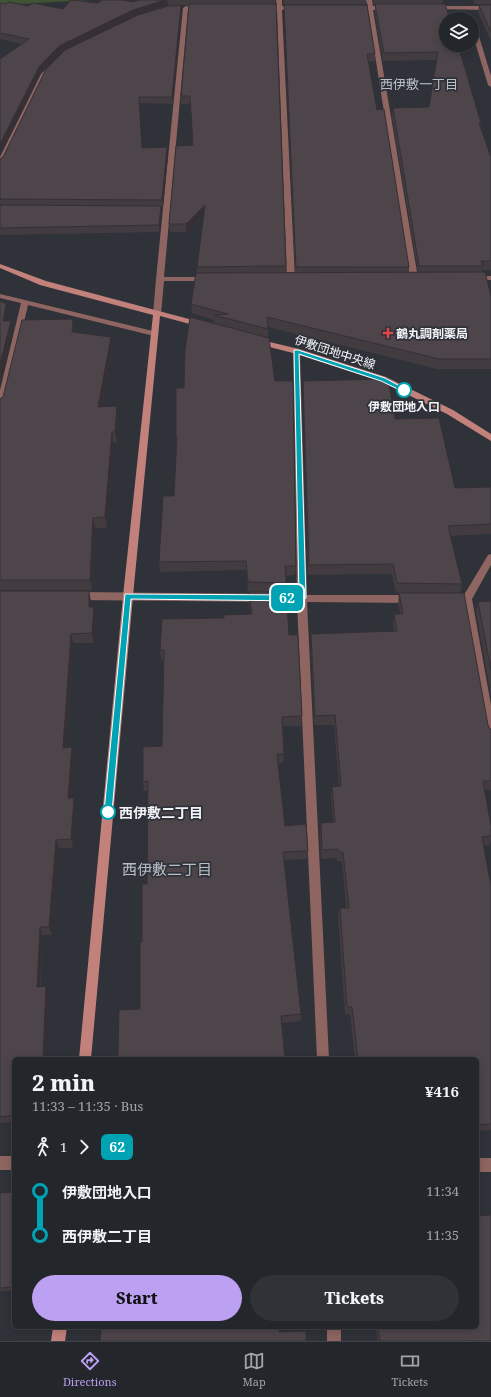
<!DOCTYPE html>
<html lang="en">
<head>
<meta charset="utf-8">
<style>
	:root { --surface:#23262b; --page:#2f3237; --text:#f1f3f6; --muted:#a3a5a9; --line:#404347; --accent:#bca0f2 }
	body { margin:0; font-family:"Noto Serif","Noto Sans JP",serif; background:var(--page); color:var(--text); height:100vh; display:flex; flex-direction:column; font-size:15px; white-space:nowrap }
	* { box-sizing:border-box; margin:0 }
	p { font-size:13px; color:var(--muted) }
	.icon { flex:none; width:22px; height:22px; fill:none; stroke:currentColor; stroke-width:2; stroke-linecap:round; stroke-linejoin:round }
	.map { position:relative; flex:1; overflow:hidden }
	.details { position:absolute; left:12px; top:1057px; width:467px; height:272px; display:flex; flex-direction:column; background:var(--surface); border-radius:6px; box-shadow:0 2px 10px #0003,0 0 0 1px var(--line) }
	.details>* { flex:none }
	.badge { padding:0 8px; border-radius:6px; font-size:14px; line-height:26px }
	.controls { position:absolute; left:439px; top:12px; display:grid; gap:8px }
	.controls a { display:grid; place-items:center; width:40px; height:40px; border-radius:50%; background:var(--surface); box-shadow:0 2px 10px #0003,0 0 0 1px var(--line); font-size:20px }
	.map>.badge { position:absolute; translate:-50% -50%; box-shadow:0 0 0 2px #fff }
	.legs { display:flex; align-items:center; gap:6px; height:44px; padding:0 20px; font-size:13px }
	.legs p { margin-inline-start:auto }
	.head { display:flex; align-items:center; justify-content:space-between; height:68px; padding:0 20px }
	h1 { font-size:22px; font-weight:800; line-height:30px }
	.action { display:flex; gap:8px; margin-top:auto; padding:8px 20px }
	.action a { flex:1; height:46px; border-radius:24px; background:var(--accent); color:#111; font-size:16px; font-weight:800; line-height:46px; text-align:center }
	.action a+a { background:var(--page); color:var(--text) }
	ul { padding:0 20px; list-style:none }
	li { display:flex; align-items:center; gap:14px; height:44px; font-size:15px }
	li i { display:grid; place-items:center; width:6px; height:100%; margin:0 5px; background:currentColor }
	li i::after { content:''; width:10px; height:10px; margin:-5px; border:3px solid; border-radius:50%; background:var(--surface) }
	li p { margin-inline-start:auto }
	li:first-child i { background:linear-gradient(#0000 50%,currentColor 0) }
	li:last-child i { background:linear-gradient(currentColor 50%,#0000 0) }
	.menu { display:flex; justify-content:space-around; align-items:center; height:56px; border-top:1px solid var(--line); background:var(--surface); font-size:11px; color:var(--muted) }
	.menu a { display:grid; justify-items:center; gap:2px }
	.menu .selected { color:var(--accent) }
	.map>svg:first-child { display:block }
</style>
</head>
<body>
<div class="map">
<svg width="491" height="1341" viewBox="0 0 491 1341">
	<rect width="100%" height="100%" fill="#2f3239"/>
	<!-- green -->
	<polygon fill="#415335" points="0,0 91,0 0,5"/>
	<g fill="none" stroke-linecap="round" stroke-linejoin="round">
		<!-- street -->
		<g fill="#8e6561" fill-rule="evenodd">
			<polygon points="276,0 282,0 282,6 297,6 300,8 297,10 282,10 295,279 291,281 287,279 277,10 263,10 260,8 263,6 277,6"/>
			<polygon points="366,0 372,0 373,6 389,6 392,8 389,10 373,10 418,278 414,280 410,278 368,10 355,10 352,8 355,6 368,6"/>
			<polygon points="186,6 203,6 206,8 203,10 188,10 164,277 208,277 212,279 208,281 164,281 161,314 157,316 153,314 156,279 183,8"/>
			<polygon points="435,6 491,6 491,10 433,9 432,8"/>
			<polygon points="472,21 475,23 491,76 491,87 488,85 472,32"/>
			<polygon points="52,63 57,64 46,75 3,163 0,165 0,157 41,74"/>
			<polygon points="469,276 491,276 491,280 472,280 468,278"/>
			<polygon points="0,294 157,332 158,334 154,336 28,305 4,407 0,410 0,390 21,303 0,298"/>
			<polygon points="293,349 296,349 300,351 307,595 411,595 416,599 411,603 307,602 329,1059 317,1059 297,602 77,600 72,596 77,592 297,594"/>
			<polygon points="491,554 491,565 472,599 491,705 491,738 487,737 486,734 463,603 451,603 446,599 451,595 464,595 488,555"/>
			<rect x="0" y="1156" width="14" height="14"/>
			<rect x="477" y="1158" width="14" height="14"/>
			<rect x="327" y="1327" width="14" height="14"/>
		</g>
		<!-- secondary -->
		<g fill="#c2817b" fill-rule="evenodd">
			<polygon points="0,264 46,281 204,323 205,325 201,327 160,316 133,596 91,1059 79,1059 123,596 153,315 40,285 0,268"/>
			<polygon points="254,339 257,339 299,349 386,377 453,410 491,434 491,441 447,414 380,381 293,353 254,343"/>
			<polygon points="53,1327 67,1327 65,1341 51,1341"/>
		</g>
	</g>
	<!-- wall -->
	<g fill="#423b40" fill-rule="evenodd">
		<path d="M139,0H275L286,272H295L284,5L375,54V61L368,62L377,110L409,267V272H418L392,116L393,108L429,107L437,60L383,61L375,12V4H374L373,0H443L442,4L481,123V127L491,157V270H482V272L491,296V369H437L268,327V338L296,566L295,575L285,576V592H248L246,570L160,572L159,562L174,496L176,446V437L184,388L214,323V320L192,313L191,304L197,273V267L204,215L186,232H170L169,224L193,145L190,104H181V96L189,5H181V12L173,104L139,103L142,148L167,147L168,154L163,206H158L161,213L159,232L0,235V159L3,157L138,15L133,17L60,52L40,73L0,154V59L22,44L0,39V3L6,4L63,9L98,3L132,2ZM179,5L139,15L168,6Z"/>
		<polygon points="283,0 366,0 366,4 284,4"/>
		<polygon points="473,0 491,0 491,4 475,4"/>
		<polygon points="479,5 491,5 491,41 478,12"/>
		<polygon points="73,319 75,329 75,332 112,347 102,407 118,417 117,442 113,442 107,528 95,528 92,590 0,590 0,399 3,397"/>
		<polygon points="303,381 395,419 455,488 491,487 491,534 450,536 462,584 460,593 488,725 490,729 491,729 491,790 485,790 491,826 491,841 489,845 484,845 491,886 491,1130 477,1131 477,1059 355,1059 350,1014 345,1015 338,916 340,908 346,908 342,861 337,861 337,858 321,859 320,832 321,823 333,822 331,796 332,787 339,787 334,725 314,725 311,644 311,634 394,632 393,624 394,614 400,614 398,603 399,593 396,593 392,574 308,575 303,391"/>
		<polygon points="0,591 91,601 91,607 94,607 95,617 94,643 73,643 66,748 72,747 75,757 71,798 76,807 73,848 59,848 52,935 42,935 41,986 49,993 14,1059 14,1122 0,1123"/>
		<polygon points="249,592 289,635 302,716 301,726 282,726 284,754 283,763 278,763 285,826 308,851 307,859 284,860 301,1014 301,1021 282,1023 118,1055 140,1009 142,942 147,884 148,791 144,791 143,782 162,746 164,660 161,660 160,650 224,618 251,614 249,602"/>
		<polygon points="491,601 491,696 476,612 478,602"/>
		<polygon points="14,1192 14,1291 0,1291 0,1193"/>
		<polygon points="376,1327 477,1327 491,1341 377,1341"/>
	</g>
	<!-- shaded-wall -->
	<g fill="#363034">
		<polygon points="165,0 167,0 168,6 133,17 60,52 40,73 0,154 0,144 39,67 59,46 133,10"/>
		<polygon points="181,5 181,12 173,104 172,97"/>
		<polygon points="167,147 168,154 163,206 162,200"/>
		<polygon points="205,205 205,214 186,232 186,224"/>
		<polygon points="161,206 161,213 159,232 159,225"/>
		<polygon points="6,304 8,314 5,331 3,321"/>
		<polygon points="73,319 75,329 74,342 72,332"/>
		<polygon points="11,321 13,331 0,384 0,364"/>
		<polygon points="111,337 112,347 100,417 98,407"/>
		<polygon points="117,406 118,417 117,442 115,432"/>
		<polygon points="112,432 113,442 107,528 105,517"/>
		<polygon points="93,518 95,528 92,590 90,580"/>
		<polygon points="89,591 91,601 90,617 89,607"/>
		<polygon points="94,607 95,617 94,643 92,633"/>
		<polygon points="71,634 73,643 65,757 63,748"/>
		<polygon points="72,747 75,757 71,807 68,798"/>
		<polygon points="74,798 76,807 73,848 71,839"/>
		<polygon points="56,840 59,848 52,935 49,927"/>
		<polygon points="40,927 42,935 40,994 37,987"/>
		<polygon points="46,986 49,993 46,1059 43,1059"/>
	</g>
	<!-- building -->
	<g fill="#4d454a" stroke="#363034">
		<polygon points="71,0 98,3 102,0 122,0 132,2 139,0 165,0 133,10 59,46 39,67 0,144 0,59 29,39 0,33 0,3 6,4 9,2 28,6 33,3 63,9"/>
		<polygon points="189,4 276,4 286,266 197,267 205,205 186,224 169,224 176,146 193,145 190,96 181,96"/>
		<polygon points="375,4 445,4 450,19 446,19 446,45 458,45 481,123 479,123 491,157 491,261 481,261 483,266 419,266 393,108 429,107 438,52 384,53"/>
		<polygon points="181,5 172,97 139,97 142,148 167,147 162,200 0,199 0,159 3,157 46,69 65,50 138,15 168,6"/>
		<polygon points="284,5 367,5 375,54 367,54 377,110 384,109 409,267 296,267"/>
		<polygon points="479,5 491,5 491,32"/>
		<polygon points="0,205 161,206 159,225 0,228"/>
		<polygon points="485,272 491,296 491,359 439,359 267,317 268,329 214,315 228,314 191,304 196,273"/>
		<polygon points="0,301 6,304 3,321 11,321 0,364"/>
		<polygon points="190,317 269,338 275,381 293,381 296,566 285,566 286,583 248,582 246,561 159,562 163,496 174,496 177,437 176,437 176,388 184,388 185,350"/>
		<polygon points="73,319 72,332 111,337 98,407 117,406 115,432 112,432 105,517 93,518 90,580 0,580 0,399 3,397 22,320"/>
		<polygon points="388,379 395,419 439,418 455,488 491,487 491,524 448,526 462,584 397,583 393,564 309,565 303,381"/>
		<polygon points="0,591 89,591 89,607 94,607 92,633 71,634 63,748 72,747 68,798 74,798 71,839 56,840 49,927 40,927 37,987 46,986 43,1059 14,1059 14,1115 0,1117"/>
		<polygon points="249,592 286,592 289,635 298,635 302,716 282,717 284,754 277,754 285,826 306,824 308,851 283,852 301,1014 281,1016 285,1059 116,1059 116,1056 118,1055 119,1010 140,1009 140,942 142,942 142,884 147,884 148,781 143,782 143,747 162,746 164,650 160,650 162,619 224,618 224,615 252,614"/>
		<polygon points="399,593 464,593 488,725 490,729 491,729 491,781 483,781 491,826 491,836 482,837 491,886 491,1124 477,1125 477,1059 358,1059 352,1007 347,1007 340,908 349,908 343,852 338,852 338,849 322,850 321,823 335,822 332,787 341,786 335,715 315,716 311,634 397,631 394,614 403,614"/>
		<polygon points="491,601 491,670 478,602"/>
		<polygon points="14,1192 14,1287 0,1288 0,1193"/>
		<polygon points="491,1215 491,1341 380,1341 378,1327 477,1327 477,1216"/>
		<polygon points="101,1327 279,1327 279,1332 306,1331 306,1341 100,1341"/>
	</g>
	<!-- line-1 -->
	<polygon fill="#00a3b4" stroke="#fff" points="294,350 298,350 385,378 407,390 402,391 381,381 299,354 306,598 302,601 131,599 112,812 108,816 105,815 104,812 125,594 299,595"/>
	<!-- markers -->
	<path fill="#e0444e" stroke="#2f3239" stroke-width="1.5" d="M386 327h4v4h4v4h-4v4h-4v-4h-4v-4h4z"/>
	<g fill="#fff" stroke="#00a3b4" stroke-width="2">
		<circle cx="404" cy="390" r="7"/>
		<circle cx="108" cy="812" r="7"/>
	</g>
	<g text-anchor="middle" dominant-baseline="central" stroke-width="3.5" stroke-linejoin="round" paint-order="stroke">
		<!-- far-poi labels -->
		<g font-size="12" font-weight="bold" fill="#f1f3f8" stroke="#2f3239" text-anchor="start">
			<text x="396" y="333">鶴丸調剤薬局</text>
		</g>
		<!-- far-street labels -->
		<g font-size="12" fill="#f1f3f8" stroke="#2f3239">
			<text transform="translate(335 352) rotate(18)">伊敷団地中央線</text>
		</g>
		<!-- far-stop labels -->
		<g font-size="12" font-weight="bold" fill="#f1f3f8" stroke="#2f3239">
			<text x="404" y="406">伊敷団地入口</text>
		</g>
		<!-- far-neighbourhood labels -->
		<g font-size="13" fill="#babfc7" stroke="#2f3239">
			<text x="419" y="84">西伊敷一丁目</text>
		</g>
		<!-- stop labels -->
		<g font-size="14" font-weight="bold" fill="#f1f3f8" stroke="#2f3239" text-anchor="start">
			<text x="119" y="812">西伊敷二丁目</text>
		</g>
		<!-- neighbourhood labels -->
		<g font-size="15" fill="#babfc7" stroke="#2f3239">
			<text x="167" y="869">西伊敷二丁目</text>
		</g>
	</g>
</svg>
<div class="controls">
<a><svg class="icon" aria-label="layers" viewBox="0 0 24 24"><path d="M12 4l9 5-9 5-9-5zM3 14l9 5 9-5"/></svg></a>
</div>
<b class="badge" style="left:287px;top:598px;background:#00a3b4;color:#fff">62</b>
<section class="details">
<div class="head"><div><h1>2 min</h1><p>11:33 – 11:35 · Bus</p></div><b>¥416</b></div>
<div class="legs"><svg class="icon" aria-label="walk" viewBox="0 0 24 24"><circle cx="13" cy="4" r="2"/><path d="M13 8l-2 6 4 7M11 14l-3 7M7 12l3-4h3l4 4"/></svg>1<svg class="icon" aria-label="forward" viewBox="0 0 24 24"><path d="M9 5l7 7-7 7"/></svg><b class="badge" style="background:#00a3b4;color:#fff">62</b></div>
<ul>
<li><i style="color:#00a3b4"></i><b>伊敷団地入口</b><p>11:34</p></li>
<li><i style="color:#00a3b4"></i><b>西伊敷二丁目</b><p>11:35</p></li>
</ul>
<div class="action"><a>Start</a><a>Tickets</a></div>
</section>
</div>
<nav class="menu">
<a class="selected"><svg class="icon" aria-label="directions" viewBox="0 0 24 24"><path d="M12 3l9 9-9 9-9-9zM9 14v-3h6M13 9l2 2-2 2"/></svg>Directions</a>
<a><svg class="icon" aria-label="map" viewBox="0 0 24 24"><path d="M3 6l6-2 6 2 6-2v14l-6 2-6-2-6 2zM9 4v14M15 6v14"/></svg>Map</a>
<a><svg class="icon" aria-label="tickets" viewBox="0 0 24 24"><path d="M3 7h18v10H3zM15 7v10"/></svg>Tickets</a>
</nav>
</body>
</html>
